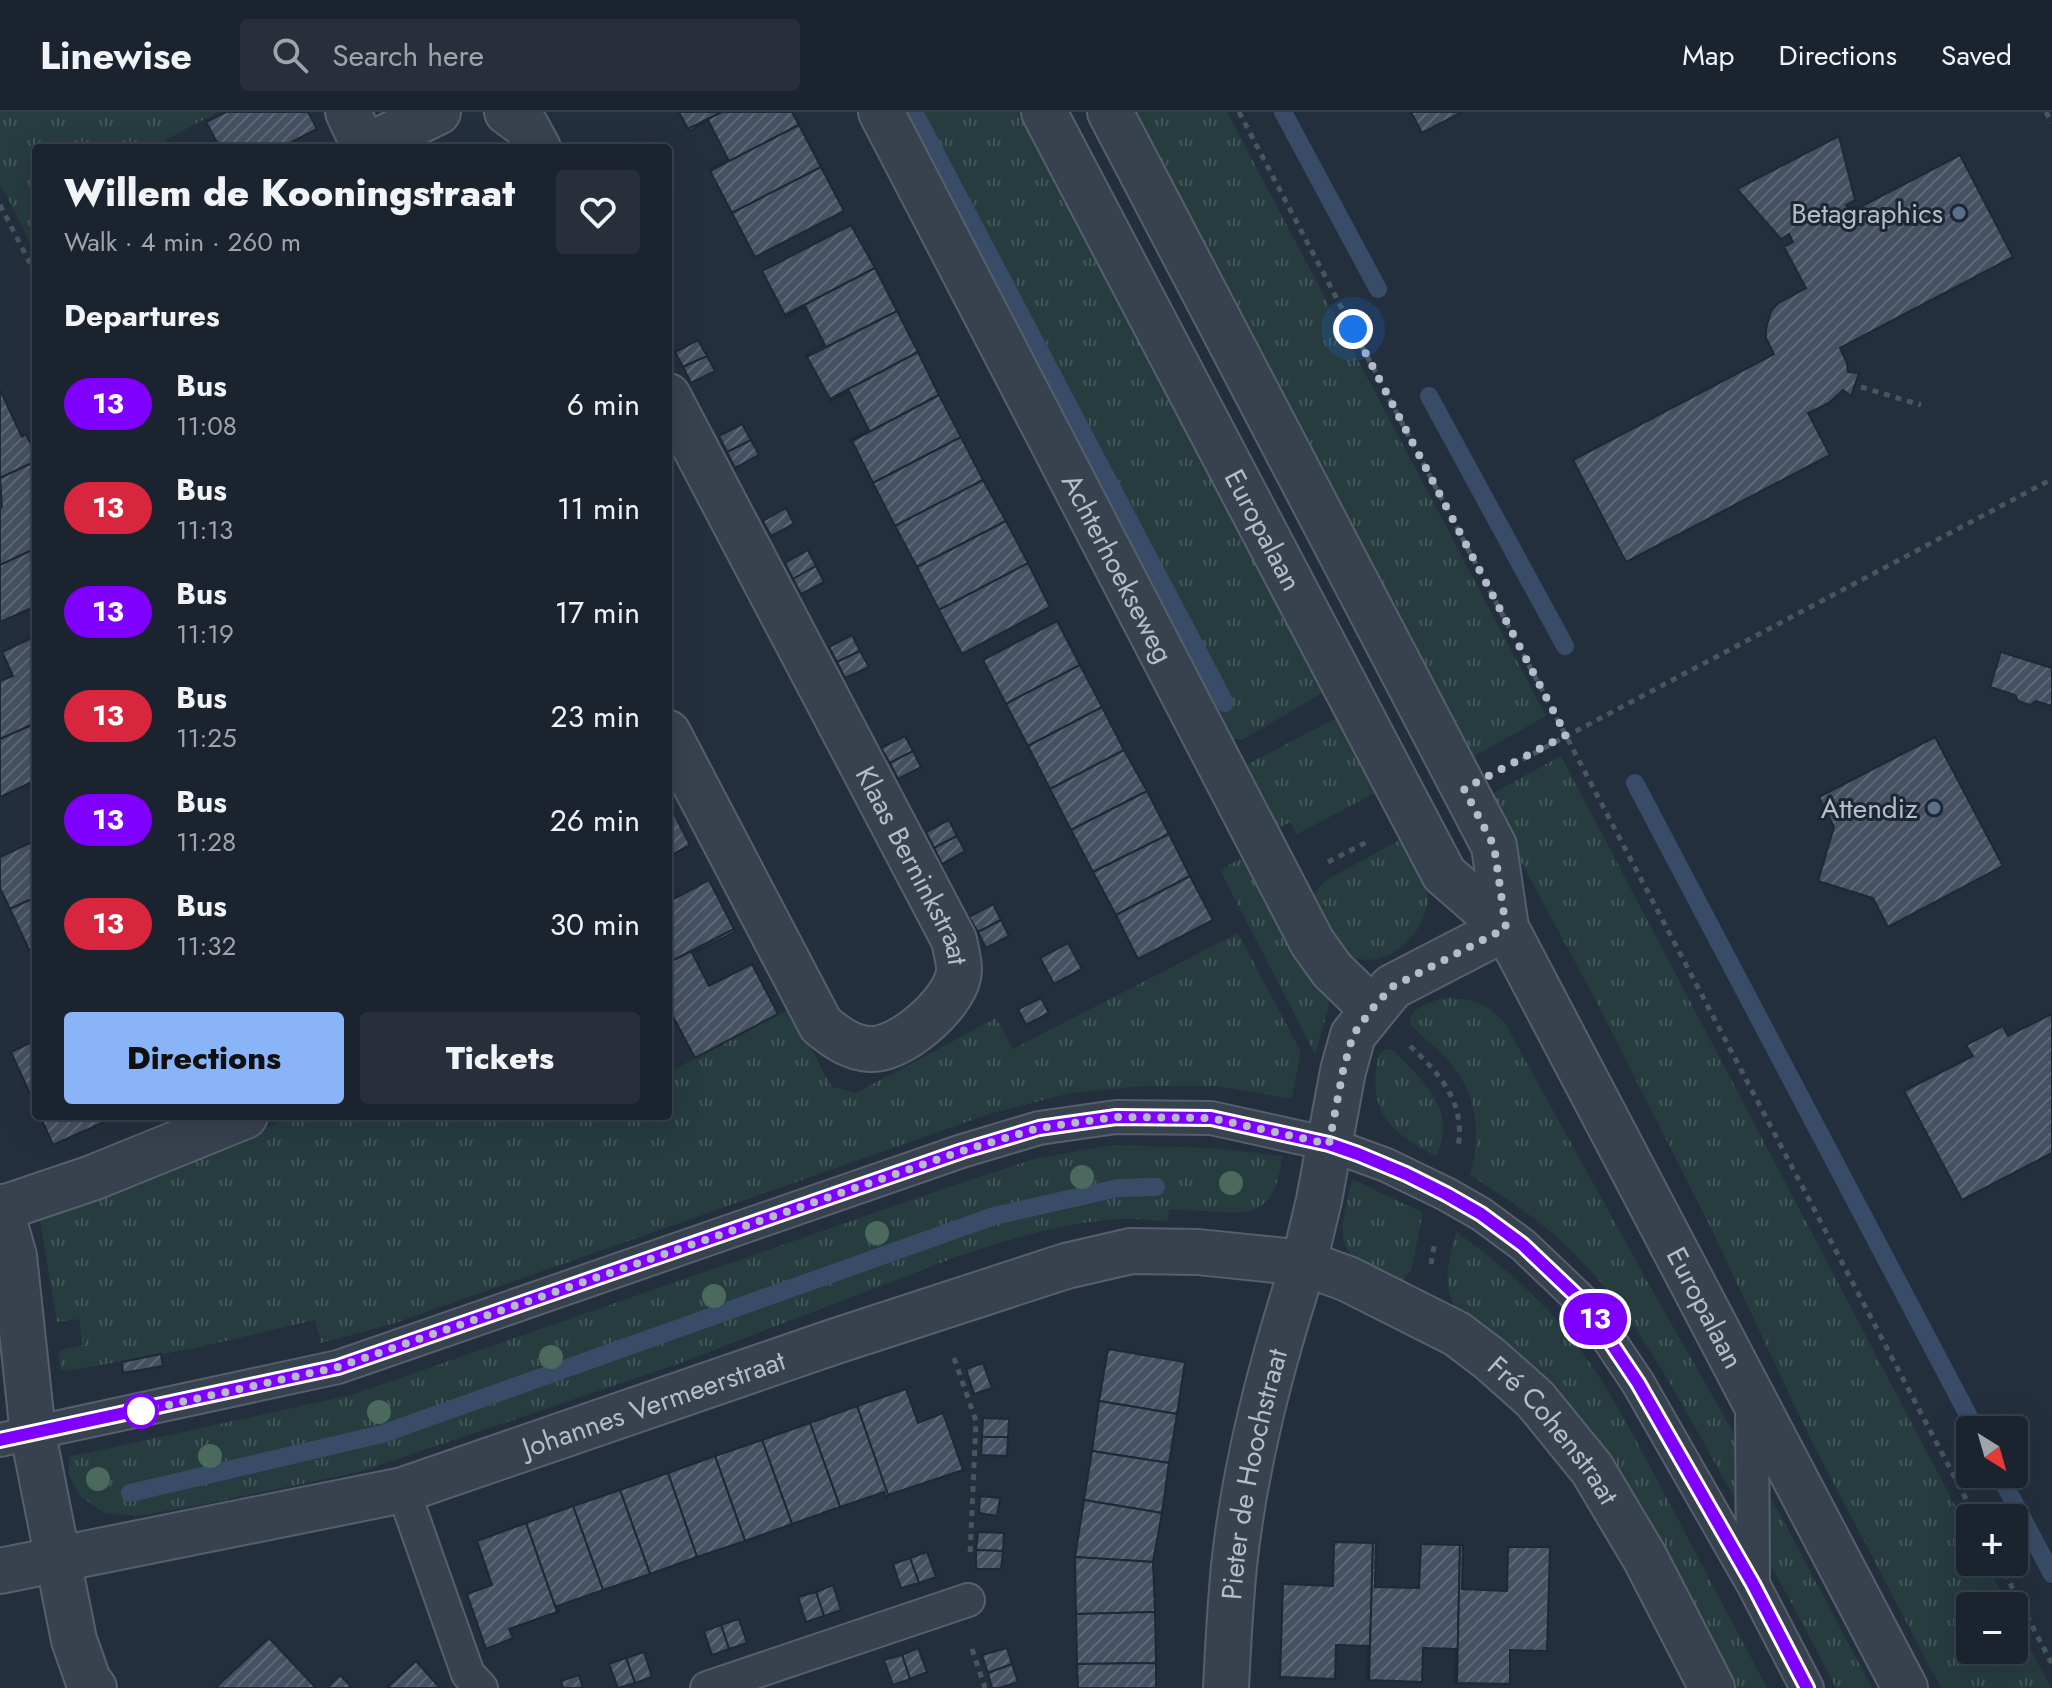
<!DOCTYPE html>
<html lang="en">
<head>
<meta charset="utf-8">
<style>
	:root { --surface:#1b232e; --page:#282f3a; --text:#f1f3f6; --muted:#a0a4aa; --line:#39404a; --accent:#8ab4f8 }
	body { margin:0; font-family:Jost,sans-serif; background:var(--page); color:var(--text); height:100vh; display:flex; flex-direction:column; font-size:30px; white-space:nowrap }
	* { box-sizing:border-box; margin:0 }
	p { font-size:26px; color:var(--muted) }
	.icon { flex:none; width:44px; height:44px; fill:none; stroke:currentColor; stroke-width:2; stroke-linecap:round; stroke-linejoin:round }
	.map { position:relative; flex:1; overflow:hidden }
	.panel { position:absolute; left:32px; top:32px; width:640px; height:976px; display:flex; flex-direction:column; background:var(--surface); border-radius:8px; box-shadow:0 8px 32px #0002,0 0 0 2px var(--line) }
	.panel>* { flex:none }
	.badge { padding:0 16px; border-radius:26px; font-size:28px; line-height:52px }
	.needle { width:52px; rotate:143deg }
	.buttons { position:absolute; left:1956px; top:1304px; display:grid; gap:16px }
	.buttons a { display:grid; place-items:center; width:72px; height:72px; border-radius:8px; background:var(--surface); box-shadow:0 8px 32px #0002,0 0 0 2px var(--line); font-size:40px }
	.you { position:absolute; width:40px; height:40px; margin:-20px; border:6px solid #fff; border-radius:50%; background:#1a73e8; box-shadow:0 0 0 12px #1a73e833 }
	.map>.badge { position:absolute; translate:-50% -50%; box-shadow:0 0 0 4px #fff }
	h2 { padding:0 32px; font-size:30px; line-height:72px }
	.round { display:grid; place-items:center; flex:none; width:84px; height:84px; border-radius:8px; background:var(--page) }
	.overview { display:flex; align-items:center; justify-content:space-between; height:136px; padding:0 32px }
	h1 { font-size:38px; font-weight:800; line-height:60px }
	.button { display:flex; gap:16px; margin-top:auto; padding:16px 32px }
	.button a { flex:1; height:92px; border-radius:8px; background:var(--accent); color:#111; font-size:32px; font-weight:800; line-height:92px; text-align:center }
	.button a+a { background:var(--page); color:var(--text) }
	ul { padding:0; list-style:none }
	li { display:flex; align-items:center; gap:24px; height:104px; padding:0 32px }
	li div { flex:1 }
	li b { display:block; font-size:30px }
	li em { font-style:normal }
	li .badge { min-width:88px; font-weight:700; text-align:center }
	header { display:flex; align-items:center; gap:48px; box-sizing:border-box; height:112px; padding:0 40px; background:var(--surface); border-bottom:2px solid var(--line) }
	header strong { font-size:38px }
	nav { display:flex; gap:44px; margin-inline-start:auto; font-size:28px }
	.search { width:560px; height:72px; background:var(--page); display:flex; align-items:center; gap:20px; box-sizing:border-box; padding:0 28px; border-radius:8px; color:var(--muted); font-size:30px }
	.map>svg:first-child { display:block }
</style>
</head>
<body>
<header>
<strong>Linewise</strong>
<div class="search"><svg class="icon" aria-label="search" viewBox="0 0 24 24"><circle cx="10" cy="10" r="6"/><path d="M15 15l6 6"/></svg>Search here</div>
<nav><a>Map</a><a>Directions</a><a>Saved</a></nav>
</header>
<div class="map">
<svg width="2052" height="1576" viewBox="0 0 2052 1576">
	<defs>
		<pattern id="grass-tufts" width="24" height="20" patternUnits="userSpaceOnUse" patternTransform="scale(2)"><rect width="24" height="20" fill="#263c3f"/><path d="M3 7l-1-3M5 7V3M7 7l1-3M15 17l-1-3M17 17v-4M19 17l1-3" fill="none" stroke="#435659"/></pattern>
		<pattern id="building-hatch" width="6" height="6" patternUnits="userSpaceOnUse" patternTransform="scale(2)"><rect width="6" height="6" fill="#455162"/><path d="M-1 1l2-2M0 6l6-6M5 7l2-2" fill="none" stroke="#5d6877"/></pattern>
	</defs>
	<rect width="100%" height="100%" fill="#242f3e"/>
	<!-- grass -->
	<g fill="url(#grass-tufts)">
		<polygon points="0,0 218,0 165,28 168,36 36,36 36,142 0,71"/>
		<polygon points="899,0 1027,0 1327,578 1242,628 1228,626"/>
		<polygon points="1129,0 1227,0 1546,604 1471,646"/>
		<polygon points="1344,602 1384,676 1297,722 1290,710 1273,720 1242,665 1246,653"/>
		<polygon points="1561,644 1970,1422 1970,1450 1985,1450 2008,1494 1970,1494 1970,1538 2014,1538 2014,1506 2051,1576 1941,1576 1811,1328 1710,1114 1593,883 1486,685"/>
		<path d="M1407,724C1414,741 1428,762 1428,781C1429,824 1379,868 1340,838C1329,830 1319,802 1313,790C1315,779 1321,772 1330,766Z"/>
		<polygon points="1248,743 1328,881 1329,894 1315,942 1220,758"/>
		<polygon points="1238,821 1301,940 1291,987 1217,974 1142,974 1071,981 992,1001 392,1212 321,1231 315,1208 191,1237 78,1257 61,1259 58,1239 83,1233 79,1207 57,1210 40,1109 294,1004 668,1004 668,961 778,902 793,897 824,962 832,975 856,981 996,906 1013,937"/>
		<path d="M1442,886C1471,886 1487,890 1506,913L1651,1176L1783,1408L1872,1576H1836C1798,1502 1758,1429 1718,1356C1673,1276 1628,1189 1559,1127C1531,1102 1501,1083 1470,1063C1482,1021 1477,977 1445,945C1434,933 1419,923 1409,910C1412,895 1429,891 1442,886Z"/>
		<path d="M1386,937L1394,939C1422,968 1459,999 1436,1044C1389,1020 1366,999 1379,942Z"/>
		<path d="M1113,1033L1212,1036L1282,1044C1280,1056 1279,1069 1273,1080C1259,1106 1230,1101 1206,1099C1194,1098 1181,1098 1169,1098L1168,1110C1154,1109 1139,1106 1124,1107C1067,1109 1010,1127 956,1145L675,1253L359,1360L185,1396L137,1404L104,1401L80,1384L69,1363V1345L351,1283L966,1069L1038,1046Z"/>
		<path d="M1352,1067L1423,1101L1411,1159L1402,1168H1396C1384,1162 1368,1156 1356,1147C1332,1130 1347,1090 1352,1067Z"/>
		<path d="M1456,1120C1497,1149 1536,1182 1568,1222C1607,1270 1636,1328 1665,1383C1699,1447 1733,1512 1767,1576H1732L1455,1195C1441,1170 1450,1145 1456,1120Z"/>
	</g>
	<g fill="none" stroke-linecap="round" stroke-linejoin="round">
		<!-- stream -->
		<g stroke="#394c67" stroke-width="18">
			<polyline points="914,0 1225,591"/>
			<polyline points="1283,0 1378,177"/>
			<polyline points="1429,284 1565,534"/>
			<polyline points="1635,671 1976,1318"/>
			<polyline points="1999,1362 2052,1462"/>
			<polyline points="130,1381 382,1322 994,1104 1118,1076 1156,1075"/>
		</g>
	</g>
	<!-- building -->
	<g fill="url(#building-hatch)" stroke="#1f2835" stroke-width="2">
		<polygon points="226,0 308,0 317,17 280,36 220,36 206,10"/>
		<polygon points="679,0 722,0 688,17"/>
		<polygon points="722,0 792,0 799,13 710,59 710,57 728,47 708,8 690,19 688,17"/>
		<polygon points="1411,0 1462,0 1422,21"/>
		<polygon points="799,13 821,55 732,101 710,59"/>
		<polygon points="1839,24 1855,88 1846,93 1851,100 1960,43 2013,145 1840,236 1847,251 1848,260 1859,261 1851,284 1843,278 1829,291 1808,301 1830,343 1626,450 1573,348 1774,242 1766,226 1766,217 1771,199 1777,192 1806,176 1784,135 1793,130 1789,122 1781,127 1737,77"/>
		<polygon points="821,55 844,99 755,145 732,101"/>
		<polygon points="851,113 875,156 785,203 762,159"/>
		<polygon points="875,156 897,199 807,245 806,243 825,233 805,194 786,205 785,203"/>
		<polygon points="897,199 918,240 830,287 807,245"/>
		<polygon points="698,228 707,244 683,255 675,240"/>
		<polygon points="918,240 939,283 852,329 850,328 869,318 849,279 830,289 830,287"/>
		<polygon points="707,244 715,259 691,271 683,255"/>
		<polygon points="0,278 22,325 26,322 36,343 36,349 0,366"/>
		<polygon points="939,283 961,325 873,371 852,329"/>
		<polygon points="742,312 751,328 727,340 719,324"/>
		<polygon points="961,325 983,368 895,414 873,371"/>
		<polygon points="751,328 759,343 735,356 727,340"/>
		<polygon points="36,349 36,411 32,412 36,421 36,438 33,440 32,438 0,453 0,396 2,395 0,366"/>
		<polygon points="983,368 1006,409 917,455 895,414"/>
		<polygon points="786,396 794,412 771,424 763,409"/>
		<polygon points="1006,409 1028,451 939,498 917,455"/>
		<polygon points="32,438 36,446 36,494 0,510 0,453"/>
		<polygon points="808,438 816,454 793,467 785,451"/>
		<polygon points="1028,451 1050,495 962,542 939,498"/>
		<polygon points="816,454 824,470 801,482 793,467"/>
		<polygon points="1057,509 1080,553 1006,592 983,548"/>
		<polygon points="852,523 860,539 837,550 829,535"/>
		<polygon points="36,524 36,611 0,627 0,569 13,564 2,540"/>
		<polygon points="860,539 869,555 845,566 837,550"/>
		<polygon points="2001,540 2052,556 2052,594 2036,589 2030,593 2018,589 2015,583 1990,575"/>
		<polygon points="1080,553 1102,595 1028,634 1006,592"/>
		<polygon points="1102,595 1124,638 1050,677 1028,634"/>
		<polygon points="36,611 36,668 0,685 0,627"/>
		<polygon points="905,624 913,639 890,651 881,636"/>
		<polygon points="1935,625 2003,754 1888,815 1873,786 1818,769 1834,715 1819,685"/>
		<polygon points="1124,638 1147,679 1071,718 1050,677"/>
		<polygon points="913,639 921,655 898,667 890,651"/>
		<polygon points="1147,679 1169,722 1093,760 1071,718"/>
		<polygon points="668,690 690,733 668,745"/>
		<polygon points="949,708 957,724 934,736 926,720"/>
		<polygon points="1169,722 1190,764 1116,803 1093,760"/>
		<polygon points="957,724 965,739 942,752 934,736"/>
		<polygon points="36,728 36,785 10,797 0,776 0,745"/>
		<polygon points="1190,764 1213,808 1138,847 1116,803"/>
		<polygon points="709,768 734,817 668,851 668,790"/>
		<polygon points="36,785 36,842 32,844 10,797"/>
		<polygon points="993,792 1001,808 978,820 969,805"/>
		<polygon points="1001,808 1009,824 986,836 978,820"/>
		<polygon points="734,817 735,820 692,841 709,874 752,852 778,902 695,946 670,899 668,900 668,851"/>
		<polygon points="1068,831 1082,857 1054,872 1040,846"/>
		<polygon points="1041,886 1049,901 1026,913 1018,897"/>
		<polygon points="2052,902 2052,1041 1962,1088 1904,979 1973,944 1966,933 2003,914 2008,924"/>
		<polygon points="36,928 36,995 11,940"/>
		<polygon points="40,1004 105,1004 100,1006 102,1011 53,1033"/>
		<polygon points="1108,1237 1185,1250 1177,1302 1099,1289"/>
		<polygon points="161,1242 163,1254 123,1261 122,1250"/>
		<polygon points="983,1251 992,1276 974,1282 966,1257"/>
		<polygon points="906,1277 918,1311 943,1301 963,1358 888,1383 857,1294"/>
		<polygon points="1099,1289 1177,1302 1169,1351 1092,1339"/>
		<polygon points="857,1294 888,1383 886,1385 884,1380 840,1395 810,1311"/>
		<polygon points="983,1306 1009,1307 1008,1325 982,1325"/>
		<polygon points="810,1311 840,1395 792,1412 762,1328"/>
		<polygon points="982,1325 1008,1325 1007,1344 981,1343"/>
		<polygon points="762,1328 792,1412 745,1429 715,1344"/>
		<polygon points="1092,1339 1169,1351 1162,1401 1084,1388"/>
		<polygon points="715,1344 745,1429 697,1445 668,1361"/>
		<polygon points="668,1361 697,1445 650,1462 620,1378"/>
		<polygon points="620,1378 650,1462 603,1478 573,1394"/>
		<polygon points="980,1384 1000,1386 997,1404 979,1401"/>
		<polygon points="1084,1388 1162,1401 1153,1450 1075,1445"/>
		<polygon points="573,1394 603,1478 557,1494 559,1499 557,1500 526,1411"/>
		<polygon points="526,1411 557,1500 509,1517 513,1526 486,1537 467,1482 492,1473 477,1429"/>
		<polygon points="978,1420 1004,1421 1003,1439 976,1438"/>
		<polygon points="1334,1430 1373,1431 1369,1568 1367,1568 1368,1534 1336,1533 1335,1567 1280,1565 1283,1472 1333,1474"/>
		<polygon points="1376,1430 1375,1475 1419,1476 1421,1432 1460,1433 1457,1571 1455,1570 1456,1537 1423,1536 1422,1570 1369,1568 1373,1431"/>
		<polygon points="1460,1433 1463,1433 1462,1477 1507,1479 1508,1435 1550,1435 1547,1539 1510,1538 1510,1572 1457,1571"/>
		<polygon points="976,1438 1003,1439 1001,1457 976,1457"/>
		<polygon points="927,1440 936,1465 919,1471 910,1446"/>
		<polygon points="1075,1445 1153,1450 1155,1500 1076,1502"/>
		<polygon points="910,1446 919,1471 901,1476 893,1452"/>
		<polygon points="833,1473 841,1498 824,1504 816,1480"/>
		<polygon points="816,1480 824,1504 806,1510 798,1485"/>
		<polygon points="1155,1500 1156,1551 1077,1552 1076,1502"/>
		<polygon points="739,1507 747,1531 729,1537 721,1513"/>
		<polygon points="721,1513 729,1537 712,1543 704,1519"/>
		<polygon points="269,1526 316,1576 215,1576"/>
		<polygon points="918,1536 927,1560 910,1567 902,1543"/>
		<polygon points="1007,1536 1012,1552 988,1561 982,1543"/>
		<polygon points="644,1540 652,1565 635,1571 626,1546"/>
		<polygon points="902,1543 910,1567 893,1573 884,1548"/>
		<polygon points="626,1546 635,1571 618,1576 609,1552"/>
		<polygon points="416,1549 440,1576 387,1576"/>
		<polygon points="1156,1551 1156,1576 1078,1576 1077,1552"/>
		<polygon points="1012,1552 1018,1570 999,1576 992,1576 988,1561"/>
		<polygon points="340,1563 352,1576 327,1576"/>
		<polygon points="579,1563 583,1576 563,1576 561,1569"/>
	</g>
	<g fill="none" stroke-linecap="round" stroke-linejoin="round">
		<defs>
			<g id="service">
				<polyline points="1752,1287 1753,1469"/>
				<polyline points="0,1328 338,1255 962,1039 1039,1016 1116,1005 1211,1006 1329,1032 1386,1053 1446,1082 1481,1102 1523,1133 1585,1192 1638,1271 1753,1472 1807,1576"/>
				<polyline points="403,1378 468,1562 481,1576"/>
				<polyline points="707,1576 968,1488"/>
			</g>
			<g id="minor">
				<polyline points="348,0 365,36"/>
				<polyline points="507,0 526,14 538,36"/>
				<path id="s1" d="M881,0L1312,830L1332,858L1372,897"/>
				<polyline points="365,35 438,0"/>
				<path id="s2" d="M668,284L954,828C956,839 961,855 958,865C951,894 900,939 870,937C850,936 836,925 821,913L668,621"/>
				<polyline points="0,1095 14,1144 33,1322 74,1528 88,1568 94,1576"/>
				<polyline points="0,1097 92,1066 245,1004"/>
				<path id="s3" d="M1226,1576C1228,1535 1230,1495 1234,1454C1245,1351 1272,1250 1304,1151L1348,1167L1457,1222L1490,1247L1535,1287L1592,1357L1645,1446L1712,1576"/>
			</g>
			<g id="tertiary">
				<path id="s4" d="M1044,0L1444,762L1506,816"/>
				<path id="s5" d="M1110,0L1494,734L1506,816L1905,1576"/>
				<path id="s6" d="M0,1459L403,1378L833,1230L1066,1154L1131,1139L1198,1140L1304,1151L1319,1088L1343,959L1353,923L1392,875L1506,816"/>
			</g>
		</defs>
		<!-- service casing -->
		<use href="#service" stroke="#565f6c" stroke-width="36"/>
		<!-- minor casing -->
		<use href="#minor" stroke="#565f6c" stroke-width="48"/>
		<!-- tertiary casing -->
		<use href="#tertiary" stroke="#565f6c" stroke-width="48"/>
		<!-- path -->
		<g stroke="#44595c" stroke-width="5" stroke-dasharray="6 6" stroke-linecap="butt">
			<polyline points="1239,0 1976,1406"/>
			<polyline points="2046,0 2052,11"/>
			<polyline points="0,93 36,163"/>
			<polyline points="1861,275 1921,293"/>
			<polyline points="1512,653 2052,367"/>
			<polyline points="1328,750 1369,729"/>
			<path d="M1410,934C1440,962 1466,991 1458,1035"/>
			<polyline points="1431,1152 1435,1130"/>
			<polyline points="954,1246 976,1309 970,1444"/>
			<polyline points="1999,1450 2052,1552"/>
			<polyline points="972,1537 985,1576"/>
		</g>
		<!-- service -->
		<use href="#service" stroke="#38414e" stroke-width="32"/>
		<!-- minor -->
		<use href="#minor" stroke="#38414e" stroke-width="44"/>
		<!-- tertiary -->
		<use href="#tertiary" stroke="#38414e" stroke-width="44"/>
	</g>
	<!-- trees -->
	<g fill="#4b6a5d">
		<circle cx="1082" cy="1065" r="12"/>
		<circle cx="1231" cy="1071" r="12"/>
		<circle cx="877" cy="1121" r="12"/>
		<circle cx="714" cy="1184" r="12"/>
		<circle cx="551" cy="1245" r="12"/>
		<circle cx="379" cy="1300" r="12"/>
		<circle cx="210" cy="1344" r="12"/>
		<circle cx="98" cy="1367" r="12"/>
	</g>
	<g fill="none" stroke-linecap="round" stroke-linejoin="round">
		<defs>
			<polyline id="line" points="0,1328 338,1255 962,1039 1039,1016 1116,1005 1211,1006 1329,1032 1358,1042 1406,1062 1446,1082 1481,1102 1523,1133 1585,1192 1638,1271 1753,1472 1807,1576"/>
		</defs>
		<!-- line casing -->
		<use href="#line" stroke="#fff" stroke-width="18"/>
		<!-- line -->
		<use href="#line" stroke="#8000ff" stroke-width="12"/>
		<!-- walk -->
		<polyline stroke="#b4bcc9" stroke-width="8" stroke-dasharray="0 14.4" points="141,1299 338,1255 962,1039 1039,1016 1116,1005 1211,1006 1329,1032 1343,959 1353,923 1372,897 1392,875 1506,816 1494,734 1464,677 1566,623 1353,217"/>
	</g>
	<!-- markers -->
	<g fill="#5c6f8a" stroke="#1d2633" stroke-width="3">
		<circle cx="1959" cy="101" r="8"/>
		<circle cx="1934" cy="696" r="8"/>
	</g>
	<circle fill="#fff" stroke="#8000ff" stroke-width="4" cx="141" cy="1299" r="16"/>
	<g text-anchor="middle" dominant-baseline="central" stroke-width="6" stroke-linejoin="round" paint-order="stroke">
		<!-- poi labels -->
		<g font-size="28" fill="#b4bcc9" stroke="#1d2633" text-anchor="end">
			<text x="1943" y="101">Betagraphics</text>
			<text x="1918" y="696">Attendiz</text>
		</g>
		<!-- street labels -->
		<g font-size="28" fill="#b4bcc9" stroke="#1d2633">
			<text stroke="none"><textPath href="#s4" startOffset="472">Europalaan</textPath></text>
			<text stroke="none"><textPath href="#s1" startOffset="514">Achterhoekseweg</textPath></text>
			<text stroke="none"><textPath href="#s2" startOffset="530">Klaas Berninkstraat</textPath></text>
			<text stroke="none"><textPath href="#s5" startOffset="1340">Europalaan</textPath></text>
			<text stroke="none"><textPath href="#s6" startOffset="676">Johannes Vermeerstraat</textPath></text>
			<text stroke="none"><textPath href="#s3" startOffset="740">Fré Cohenstraat</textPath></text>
			<text stroke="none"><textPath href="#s3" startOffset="216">Pieter de Hoochstraat</textPath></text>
		</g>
	</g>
</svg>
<div class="buttons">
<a><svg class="needle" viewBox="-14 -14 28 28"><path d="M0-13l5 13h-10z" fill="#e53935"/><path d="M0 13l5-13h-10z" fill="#a0a4aa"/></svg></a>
<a>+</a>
<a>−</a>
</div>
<div class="you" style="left:1353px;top:217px"></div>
<b class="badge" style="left:1595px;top:1207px;background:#8000ff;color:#fff">13</b>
<section class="panel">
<div class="overview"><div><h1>Willem de Kooningstraat</h1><p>Walk · 4 min · 260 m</p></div><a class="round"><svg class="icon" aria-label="heart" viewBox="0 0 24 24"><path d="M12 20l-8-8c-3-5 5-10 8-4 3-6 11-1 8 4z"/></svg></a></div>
<h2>Departures</h2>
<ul>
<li><span class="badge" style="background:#8000ff;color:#fff">13</span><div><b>Bus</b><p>11:08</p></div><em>6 min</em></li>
<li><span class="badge" style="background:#d7263d;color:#fff">13</span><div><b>Bus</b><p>11:13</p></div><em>11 min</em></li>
<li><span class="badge" style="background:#8000ff;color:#fff">13</span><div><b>Bus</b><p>11:19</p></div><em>17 min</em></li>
<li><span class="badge" style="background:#d7263d;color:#fff">13</span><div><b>Bus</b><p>11:25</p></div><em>23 min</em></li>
<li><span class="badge" style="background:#8000ff;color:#fff">13</span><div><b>Bus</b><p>11:28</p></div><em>26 min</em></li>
<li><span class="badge" style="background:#d7263d;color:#fff">13</span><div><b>Bus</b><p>11:32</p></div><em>30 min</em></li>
</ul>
<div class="button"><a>Directions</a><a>Tickets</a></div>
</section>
</div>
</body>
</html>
